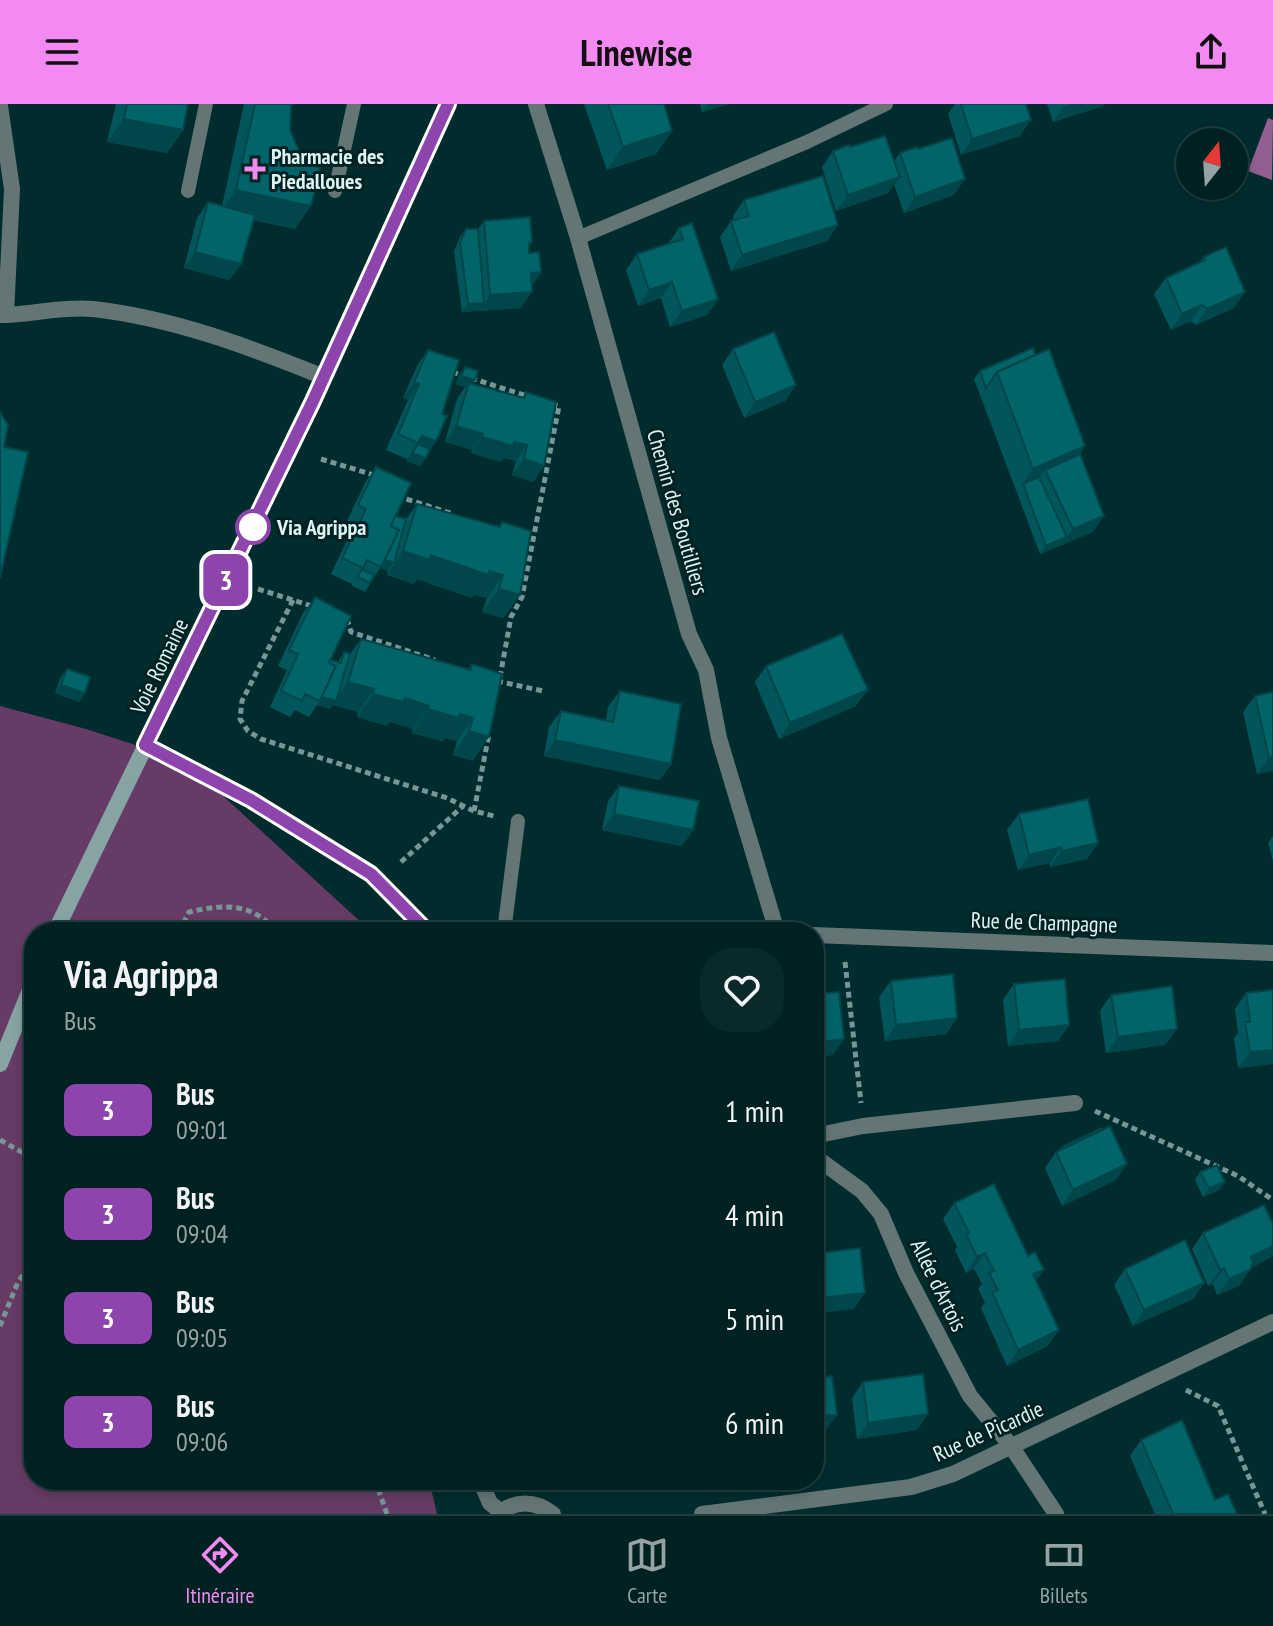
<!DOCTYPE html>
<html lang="fr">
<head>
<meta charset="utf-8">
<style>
	:root { --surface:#002122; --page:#0a292a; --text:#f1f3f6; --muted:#95a3a5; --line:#223e40; --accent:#f38af1 }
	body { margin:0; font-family:"PT Sans Narrow",sans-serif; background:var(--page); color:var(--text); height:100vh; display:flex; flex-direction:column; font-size:30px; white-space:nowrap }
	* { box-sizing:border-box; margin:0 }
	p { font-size:26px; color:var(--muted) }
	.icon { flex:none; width:44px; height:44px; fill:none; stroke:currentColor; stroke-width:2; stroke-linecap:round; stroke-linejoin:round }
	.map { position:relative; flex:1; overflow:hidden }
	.panel { position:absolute; left:24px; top:818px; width:800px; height:568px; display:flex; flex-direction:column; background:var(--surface); border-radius:32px; box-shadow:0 4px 12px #0003,0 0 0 2px var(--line) }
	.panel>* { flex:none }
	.badge { padding:0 16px; border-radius:12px; font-size:28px; line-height:52px }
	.needle { width:52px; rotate:17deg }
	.tools { position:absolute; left:1176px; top:24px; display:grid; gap:16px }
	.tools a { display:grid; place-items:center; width:72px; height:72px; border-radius:50%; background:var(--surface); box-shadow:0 4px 12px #0003,0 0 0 2px var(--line); font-size:40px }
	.map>.badge { position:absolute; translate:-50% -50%; box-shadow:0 0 0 4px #fff }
	.round { display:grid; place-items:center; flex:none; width:84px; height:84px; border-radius:32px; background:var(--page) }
	.head { display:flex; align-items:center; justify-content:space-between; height:136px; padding:0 40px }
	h1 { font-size:38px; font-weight:700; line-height:60px }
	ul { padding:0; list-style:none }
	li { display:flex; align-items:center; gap:24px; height:104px; padding:0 40px }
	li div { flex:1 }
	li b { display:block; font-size:30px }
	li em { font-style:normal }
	li .badge { min-width:88px; font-weight:700; text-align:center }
	header { display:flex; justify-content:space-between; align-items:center; height:104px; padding:0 40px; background:var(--accent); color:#111; font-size:36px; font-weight:700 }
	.tab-bar { display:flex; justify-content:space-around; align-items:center; height:112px; border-top:2px solid var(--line); background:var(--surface); font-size:22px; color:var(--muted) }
	.tab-bar a { display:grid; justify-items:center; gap:4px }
	.tab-bar .selected { color:var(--accent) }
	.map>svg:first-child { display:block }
</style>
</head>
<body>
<header><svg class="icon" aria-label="menu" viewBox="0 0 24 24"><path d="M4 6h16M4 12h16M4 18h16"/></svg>Linewise<svg class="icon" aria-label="share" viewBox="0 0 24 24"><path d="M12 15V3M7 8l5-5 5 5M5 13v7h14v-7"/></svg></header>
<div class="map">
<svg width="1273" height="1410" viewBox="0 0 1273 1410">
	<rect width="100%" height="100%" fill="#002c2e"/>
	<!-- green -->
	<polygon fill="#663b65" points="0,602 86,625 185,657 363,820 368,828 34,828 34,1376 429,1376 437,1410 0,1410"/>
	<!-- water -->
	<polygon fill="#935f92" points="1268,14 1273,16 1272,76 1248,67"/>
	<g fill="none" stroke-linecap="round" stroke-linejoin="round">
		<!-- path -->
		<g stroke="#779698" stroke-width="5" stroke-dasharray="6 4" stroke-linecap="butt">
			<polyline points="452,268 530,293"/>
			<polyline points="321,355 377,372"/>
			<polyline points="401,390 400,393 453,410"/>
			<polyline points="258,485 312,502"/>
			<polyline points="293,496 242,597 240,615 248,627 261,635 447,694 474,707 494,712"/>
			<polyline points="347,515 351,528 435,556"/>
			<polyline points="500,573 511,513 522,493 559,302 551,300"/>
			<polyline points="497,577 543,587"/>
			<polyline points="474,707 489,630"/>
			<polyline points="401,758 463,702"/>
			<path d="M179,828L189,808C224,800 252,798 277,828"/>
			<polyline points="845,858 861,999"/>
			<polyline points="1095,1007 1238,1072 1273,1096"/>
			<polyline points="0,1036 34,1055"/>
			<polyline points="0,1222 18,1178 34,1156"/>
			<polyline points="1186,1286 1218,1302 1265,1410"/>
			<polyline points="375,1376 387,1410"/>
		</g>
		<!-- service -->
		<g stroke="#647576" stroke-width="14">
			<polyline points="188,87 206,0"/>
			<polyline points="335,87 354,0"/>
			<polyline points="578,134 807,38 886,0"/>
			<polyline points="504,828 518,717"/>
		</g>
		<!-- minor -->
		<g stroke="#647576" stroke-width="16">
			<polyline points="536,0 578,134 689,530 706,566 719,634 777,828"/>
			<polyline points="0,2 12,85 6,211"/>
			<path d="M0,211C31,211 61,202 93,205C173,214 250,243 324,273"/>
			<polyline points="145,641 251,696 371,770 428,828"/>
			<polyline points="814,831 1273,849"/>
			<polyline points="814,1032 863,1022 1075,999"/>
			<polyline points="814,1052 862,1087 881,1110 906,1169 970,1292 1011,1342 1056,1410"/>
			<polyline points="480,1376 490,1399 500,1407"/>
			<path d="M498,1410C515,1396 535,1396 553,1410"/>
			<polyline points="702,1410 911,1383 953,1370 1273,1218"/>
		</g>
		<!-- secondary -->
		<g stroke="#87a3a4" stroke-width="16">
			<polyline points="55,828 312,299 448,0"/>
			<polyline points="0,960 34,876"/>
		</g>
	</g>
	<!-- wall -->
	<g fill="#00565a">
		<polygon points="116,0 188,0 183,26 167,49 107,38"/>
		<polygon points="244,0 294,0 291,2 290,26 295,125 253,116 241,160 229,176 184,164 197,114 208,98 222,102"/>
		<polygon points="584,0 664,0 672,27 656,50 607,66"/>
		<polygon points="700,0 729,0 702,8"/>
		<polygon points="955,0 1026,0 1020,32 961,51 948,10"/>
		<polygon points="1047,0 1105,0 1103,2 1053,18"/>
		<polygon points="850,43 894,57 900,49 954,91 904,109 894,80 888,89 836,107 822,63 833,47"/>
		<polygon points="744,96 838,121 827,137 731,167 720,133 731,117 734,117 733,112"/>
		<polygon points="484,117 532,138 529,142 529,149 541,168 532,182 521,204 462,208 454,147 460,133 466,125 478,125"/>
		<polygon points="679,124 718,195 707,211 670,223 661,194 638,202 626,166 637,150 668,140"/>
		<polygon points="1204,153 1234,204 1196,221 1191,217 1171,226 1154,190 1166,174 1200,159"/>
		<polygon points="733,245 796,281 785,297 744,314 722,261"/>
		<polygon points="428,246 442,310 436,337 420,362 406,357 407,355 386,346 408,296 403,294 417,262"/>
		<polygon points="1035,251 1085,342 1080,350 1093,428 1040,450 974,275 980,267"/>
		<polygon points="465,263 473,280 522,294 526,288 544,362 533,378 512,371 516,357 504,354 501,358 471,349 472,346 445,338 457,295 465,283 456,280 459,271"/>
		<polygon points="376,363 395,412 406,415 417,400 498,423 502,418 520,491 503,514 482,508 487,494 474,491 472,494 417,475 414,480 387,471 388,467 380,464 365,488 351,481 352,480 331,470 354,421 347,417 365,379"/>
		<polygon points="315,493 330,556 338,558 344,548 350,550 361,535 468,565 472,560 473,657 453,651 457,637 445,634 442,637 412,629 413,625 390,618 387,622 357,613 358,608 333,601 330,605 317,601 309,613 295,606 290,613 270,603 287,566 278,562 303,509"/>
		<polygon points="766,562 856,602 779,635 755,578"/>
		<polygon points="67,565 85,589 79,598 55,589 61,573"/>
		<polygon points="620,587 671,660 660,676 544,652 549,623 561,607 606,616 608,603"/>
		<polygon points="1273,588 1273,667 1257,670 1243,608 1255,592"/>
		<polygon points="619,682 693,726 682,742 602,726 608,697"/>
		<polygon points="1019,710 1098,739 1087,755 1050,763 1050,759 1018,766 1007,726"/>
		<polygon points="1273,732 1273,757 1268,739"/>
		<polygon points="891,877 957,914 946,930 885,937 879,893"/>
		<polygon points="1014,880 1069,921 1058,937 1008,942 1003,896"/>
		<polygon points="1273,886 1273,960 1238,964 1234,934 1238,929 1235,905 1246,889"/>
		<polygon points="1111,891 1165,941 1106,949 1100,907"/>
		<polygon points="1062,1043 1116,1076 1062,1102 1045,1064 1056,1048"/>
		<polygon points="1200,1068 1225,1078 1219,1086 1203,1093 1195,1076"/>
		<polygon points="954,1099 1028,1152 1044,1166 1036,1176 1048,1242 1007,1262 981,1204 985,1198 978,1185 982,1180 974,1165 966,1169 955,1146 957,1143 943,1115"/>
		<polygon points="1203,1129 1270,1154 1251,1164 1239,1182 1217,1191 1213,1180 1208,1182 1192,1145"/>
		<polygon points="1125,1165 1204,1179 1193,1195 1133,1222 1114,1181"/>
		<polygon points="863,1278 917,1326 857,1335 852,1294"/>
		<polygon points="1141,1336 1215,1396 1237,1410 1155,1410 1130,1352"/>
	</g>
	<!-- shaded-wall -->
	<g fill="#00464a">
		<polygon points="708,0 729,0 702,8"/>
		<polygon points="1071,0 1105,0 1103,2 1053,18 1064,2"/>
		<polygon points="124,15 183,26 167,49 107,38"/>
		<polygon points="1031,16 1020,32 961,51 972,35"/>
		<polygon points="672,27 656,50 607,66 623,43"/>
		<polygon points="900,73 888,89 836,107 848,91"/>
		<polygon points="965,75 954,91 904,109 915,93"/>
		<polygon points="236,86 311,102 295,125 220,109"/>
		<polygon points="838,121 827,137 731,167 742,151"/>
		<polygon points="195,148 241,160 229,176 184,164"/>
		<polygon points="541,168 530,184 531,169"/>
		<polygon points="672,178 661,194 638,202 649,186"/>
		<polygon points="532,188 521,204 462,208 468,200 484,199 490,191"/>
		<polygon points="1245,188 1234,204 1196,221 1207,205"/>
		<polygon points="718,195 707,211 670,223 682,207"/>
		<polygon points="1202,201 1191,217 1171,226 1182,210"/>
		<polygon points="461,272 475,276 469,284 469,279 465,283 456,280"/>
		<polygon points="414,278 419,280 408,296 403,294"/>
		<polygon points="796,281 785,297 744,314 755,298"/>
		<polygon points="456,322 483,330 472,346 445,338"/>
		<polygon points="422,332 436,337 424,353 418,339"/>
		<polygon points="482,333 514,338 527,341 516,357 504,354 501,358 471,349"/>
		<polygon points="1085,342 1069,366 1045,366 1034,381 1023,380 1033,365"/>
		<polygon points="412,349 426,354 420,362 406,357"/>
		<polygon points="524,355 544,362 533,378 512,371"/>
		<polygon points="1104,412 1093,428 1040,450 1046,442 1067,433 1073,425"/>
		<polygon points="403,447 431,451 503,471 487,494 474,491 472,494 417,475 414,480 387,471"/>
		<polygon points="383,455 394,459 388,467 380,464"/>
		<polygon points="499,485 520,491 503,514 482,508"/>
		<polygon points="348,578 374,585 358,608 333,601 330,605 317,601 320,597 320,592 334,596"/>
		<polygon points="61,581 85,589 79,598 55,589"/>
		<polygon points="868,586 856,602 779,635 790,619"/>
		<polygon points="373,590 405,594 429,602 413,625 390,618 387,622 357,613"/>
		<polygon points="428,605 460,610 473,614 457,637 445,634 442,637 412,629"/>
		<polygon points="469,627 489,633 473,657 453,651"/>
		<polygon points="555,636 671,660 660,676 544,652"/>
		<polygon points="1273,653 1273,667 1257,670 1269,654"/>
		<polygon points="614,710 693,726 682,742 602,726"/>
		<polygon points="1098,739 1087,755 1050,763 1061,747"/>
		<polygon points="1061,743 1050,759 1018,766 1029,751"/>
		<polygon points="957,914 946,930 885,937 896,921"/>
		<polygon points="1069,921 1058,937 1008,942 1019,926"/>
		<polygon points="1177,925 1165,941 1106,949 1118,933"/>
		<polygon points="844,935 833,951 814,954 814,939"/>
		<polygon points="1273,946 1273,960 1238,964 1250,948"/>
		<polygon points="1127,1060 1116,1076 1062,1102 1073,1086"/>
		<polygon points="1225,1078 1219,1086 1203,1093 1209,1084"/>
		<polygon points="1273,1142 1273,1151 1270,1154 1240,1169 1251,1153"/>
		<polygon points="985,1149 974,1165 966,1169 977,1153"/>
		<polygon points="1224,1164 1213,1180 1208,1182 1220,1166"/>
		<polygon points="1044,1166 1032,1181 1033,1170"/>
		<polygon points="1250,1166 1239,1182 1217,1191 1229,1175"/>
		<polygon points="1204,1179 1193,1195 1133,1222 1144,1206"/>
		<polygon points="865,1189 854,1205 814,1210 814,1195"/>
		<polygon points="1059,1226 1048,1242 1007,1262 1018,1246"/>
		<polygon points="928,1310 917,1326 857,1335 868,1319"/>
		<polygon points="837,1311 825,1327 819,1327 814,1335 814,1319 818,1312"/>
	</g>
	<!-- building -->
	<g fill="#006469" stroke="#00464a" stroke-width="2">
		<polygon points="127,0 188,0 183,26 124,15"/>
		<polygon points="255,0 292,0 291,3 290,26 299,47 309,58 320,64 311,102 236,86"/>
		<polygon points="608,0 664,0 672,27 623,43"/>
		<polygon points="961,0 1026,0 1031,16 972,35"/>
		<polygon points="885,32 900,73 848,91 833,47 849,41 850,43"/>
		<polygon points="952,34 965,75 915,93 900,49 917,43 918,45"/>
		<polygon points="823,72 838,121 742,151 731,117 749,112 744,96"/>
		<polygon points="208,98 255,111 241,160 195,148"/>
		<polygon points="530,113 532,138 529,138 529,149 539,148 541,168 531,169 532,188 490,191 484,117"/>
		<polygon points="692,119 718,195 682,207 672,178 649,186 637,150 683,135 679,124"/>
		<polygon points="466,125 478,125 484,199 468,200 460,139"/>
		<polygon points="1226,143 1245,188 1207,205 1202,201 1182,210 1166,174 1205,156 1204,153"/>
		<polygon points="774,228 796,281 755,298 733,245"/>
		<polygon points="1033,244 1035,251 997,268 986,284 980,267"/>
		<polygon points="1049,245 1085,342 1033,365 997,268"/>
		<polygon points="428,246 459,256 442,310 447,312 436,337 422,332 418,339 398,330 419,280 414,278"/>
		<polygon points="465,263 478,267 475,276 461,272"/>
		<polygon points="469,279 524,294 526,288 556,298 544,362 524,355 527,341 514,338 513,342 482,333 483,330 456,322"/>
		<polygon points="0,308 8,321 4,343 28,348 0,474"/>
		<polygon points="418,340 430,345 426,354 412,349"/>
		<polygon points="1080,350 1104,412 1073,425 1045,366"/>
		<polygon points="376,363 411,379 391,422 399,426 381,463 367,456 363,464 342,454 366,405 358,401"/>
		<polygon points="1039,373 1067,433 1046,442 1023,380"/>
		<polygon points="417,400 500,423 502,418 531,427 520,491 499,485 503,471 489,467 488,471 431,451 430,456 403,447"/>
		<polygon points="395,412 406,415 394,459 385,456 399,426 391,422"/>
		<polygon points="362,465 374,471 370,479 357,473"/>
		<polygon points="315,493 351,512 329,559 336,562 320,597 305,590 302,597 281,587 298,550 289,546"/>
		<polygon points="842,530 868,586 790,619 766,562"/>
		<polygon points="361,535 471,566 472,560 502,570 489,633 469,627 473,614 460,610 458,614 428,605 429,602 405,594 403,598 373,590 374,585 348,578"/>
		<polygon points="344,548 350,550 336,597 322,593 336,562 329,559 330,556 341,559"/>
		<polygon points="67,565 90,573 85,589 61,581"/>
		<polygon points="620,587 681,600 671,660 555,636 561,607 613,618"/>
		<polygon points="1273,588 1273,653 1269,654 1255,592"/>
		<polygon points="619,682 699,697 693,726 614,710"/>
		<polygon points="1088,695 1098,739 1061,747 1061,743 1029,751 1019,710"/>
		<polygon points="953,870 957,914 896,921 891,877"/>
		<polygon points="1065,875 1069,921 1019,926 1014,880"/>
		<polygon points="1172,882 1177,925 1118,933 1111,891"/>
		<polygon points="1273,886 1273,946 1250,948 1245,918 1250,918 1246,889"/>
		<polygon points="839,888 844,935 814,939 814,890"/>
		<polygon points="1110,1022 1127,1060 1073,1086 1056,1048"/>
		<polygon points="1102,1024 1103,1026 1063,1044 1062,1043"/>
		<polygon points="1217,1061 1225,1078 1209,1084 1200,1068"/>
		<polygon points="994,1080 1028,1152 1035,1148 1044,1166 1033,1170 1059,1226 1018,1246 992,1188 998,1186 989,1169 994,1167 985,1149 977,1153 966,1130 969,1129 954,1099"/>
		<polygon points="1264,1101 1273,1120 1273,1142 1251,1153 1253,1157 1250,1166 1229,1175 1224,1164 1220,1166 1203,1129"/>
		<polygon points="1185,1136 1204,1179 1144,1206 1125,1165"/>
		<polygon points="860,1144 865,1189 814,1195 814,1150"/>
		<polygon points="923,1270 928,1310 868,1319 863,1278"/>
		<polygon points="832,1272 837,1311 818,1312 820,1326 814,1326 814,1275"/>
		<polygon points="1182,1316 1215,1396 1228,1390 1237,1410 1173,1410 1141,1336"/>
	</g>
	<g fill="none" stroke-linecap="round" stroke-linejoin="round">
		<defs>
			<polyline id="line" points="428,828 371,770 251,696 145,641 312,299 448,0"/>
		</defs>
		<!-- line casing -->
		<use href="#line" stroke="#fff" stroke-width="18"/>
		<!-- line -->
		<use href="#line" stroke="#8e44ad" stroke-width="12"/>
	</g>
	<!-- markers -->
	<path fill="#f38af1" stroke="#022123" stroke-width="3" d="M251 53h8v8h8v8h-8v8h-8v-8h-8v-8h8z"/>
	<circle fill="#fff" stroke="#8e44ad" stroke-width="4" cx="253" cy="423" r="16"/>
	<g text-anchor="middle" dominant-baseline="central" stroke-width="6" stroke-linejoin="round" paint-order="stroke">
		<!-- poi labels -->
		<g font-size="22" font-weight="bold" fill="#def3f4" stroke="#022123" text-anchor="start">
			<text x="271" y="52">Pharmacie des<tspan x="271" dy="25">Piedalloues</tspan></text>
		</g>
		<!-- street labels -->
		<g font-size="22" fill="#def3f4" stroke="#022123">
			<text transform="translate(678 408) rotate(74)">Chemin des Boutilliers</text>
			<text transform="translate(159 562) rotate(-64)">Voie Romaine</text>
			<text transform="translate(1044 818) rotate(2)">Rue de Champagne</text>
			<text transform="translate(939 1181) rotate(64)">Allée d'Artois</text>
			<text transform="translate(988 1327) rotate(-24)">Rue de Picardie</text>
		</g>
		<!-- stop labels -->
		<g font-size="22" font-weight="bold" fill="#def3f4" stroke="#022123" text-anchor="start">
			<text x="277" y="423">Via Agrippa</text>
		</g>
	</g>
</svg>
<div class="tools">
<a><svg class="needle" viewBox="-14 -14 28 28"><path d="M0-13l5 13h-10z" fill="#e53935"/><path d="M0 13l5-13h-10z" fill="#95a3a5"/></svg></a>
</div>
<b class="badge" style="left:226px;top:476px;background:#8e44ad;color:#fff">3</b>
<section class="panel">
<div class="head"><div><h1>Via Agrippa</h1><p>Bus</p></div><a class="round"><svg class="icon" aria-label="heart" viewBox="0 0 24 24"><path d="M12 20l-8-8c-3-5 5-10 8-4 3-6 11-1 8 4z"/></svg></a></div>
<ul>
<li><span class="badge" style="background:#8e44ad;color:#fff">3</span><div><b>Bus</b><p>09:01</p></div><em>1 min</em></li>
<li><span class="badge" style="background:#8e44ad;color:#fff">3</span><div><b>Bus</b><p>09:04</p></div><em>4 min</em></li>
<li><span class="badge" style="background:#8e44ad;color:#fff">3</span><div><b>Bus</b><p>09:05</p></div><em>5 min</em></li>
<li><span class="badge" style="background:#8e44ad;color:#fff">3</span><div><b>Bus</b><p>09:06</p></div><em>6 min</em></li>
</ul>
</section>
</div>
<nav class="tab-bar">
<a class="selected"><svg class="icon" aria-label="directions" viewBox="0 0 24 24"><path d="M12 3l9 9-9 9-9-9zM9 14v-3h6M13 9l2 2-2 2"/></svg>Itinéraire</a>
<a><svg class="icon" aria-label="map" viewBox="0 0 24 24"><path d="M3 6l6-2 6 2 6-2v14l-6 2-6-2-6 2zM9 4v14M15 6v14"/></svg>Carte</a>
<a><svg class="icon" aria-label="tickets" viewBox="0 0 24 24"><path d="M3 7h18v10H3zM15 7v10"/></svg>Billets</a>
</nav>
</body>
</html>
